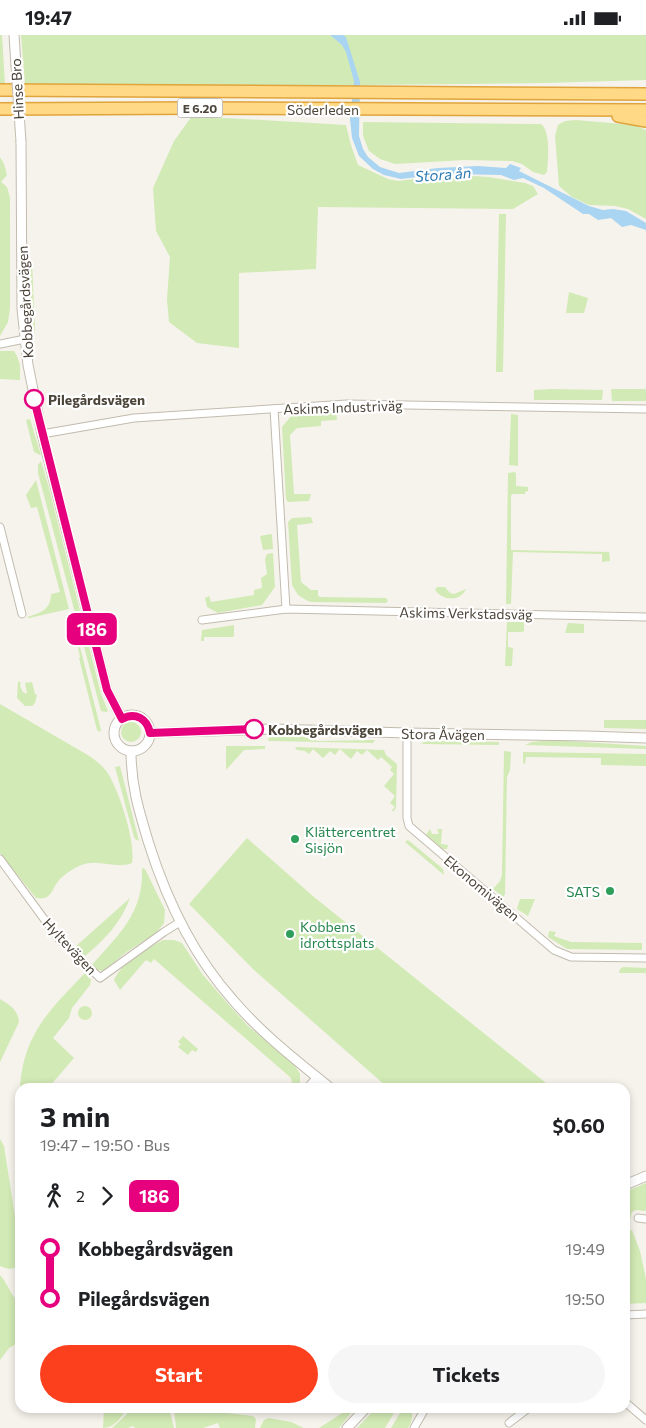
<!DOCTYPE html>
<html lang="en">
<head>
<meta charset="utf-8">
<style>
	:root { --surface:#fff; --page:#f6f6f6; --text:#202124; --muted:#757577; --accent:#fc3f1d }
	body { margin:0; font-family:Commissioner,sans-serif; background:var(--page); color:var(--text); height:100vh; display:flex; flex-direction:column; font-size:19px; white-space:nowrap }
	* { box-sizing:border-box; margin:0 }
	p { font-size:16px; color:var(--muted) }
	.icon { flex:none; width:28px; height:28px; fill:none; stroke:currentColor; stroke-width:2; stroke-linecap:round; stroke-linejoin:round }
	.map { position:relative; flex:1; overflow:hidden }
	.side { position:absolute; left:15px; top:1048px; width:615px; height:330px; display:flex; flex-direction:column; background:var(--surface); border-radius:15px; box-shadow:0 2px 8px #0003 }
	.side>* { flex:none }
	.badge { padding:0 10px; border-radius:8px; font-size:18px; line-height:32px }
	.map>.badge { position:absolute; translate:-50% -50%; box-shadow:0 0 0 2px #fff }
	.legs { display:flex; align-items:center; gap:8px; height:55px; padding:0 25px; font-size:16px }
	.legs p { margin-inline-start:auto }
	.summary { display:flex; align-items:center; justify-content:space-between; height:85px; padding:0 25px }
	h1 { font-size:28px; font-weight:700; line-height:38px }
	.primary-button { display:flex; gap:10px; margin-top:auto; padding:10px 25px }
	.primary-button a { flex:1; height:58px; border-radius:30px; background:var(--accent); color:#fff; font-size:20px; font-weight:700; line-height:58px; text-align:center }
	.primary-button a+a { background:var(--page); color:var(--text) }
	ul { padding:0 25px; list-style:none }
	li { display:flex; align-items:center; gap:18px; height:50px; font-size:19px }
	li i { display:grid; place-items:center; width:8px; height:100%; margin:0 6px; background:currentColor }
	li i::after { content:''; width:12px; height:12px; margin:-6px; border:4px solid; border-radius:50%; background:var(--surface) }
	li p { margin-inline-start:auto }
	li:first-child i { background:linear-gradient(#0000 50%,currentColor 0) }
	li:last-child i { background:linear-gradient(currentColor 50%,#0000 0) }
	.status { display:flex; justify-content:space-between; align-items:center; height:35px; padding:0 25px; background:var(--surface); direction:ltr }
	.status svg { height:14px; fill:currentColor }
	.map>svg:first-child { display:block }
</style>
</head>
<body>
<div class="status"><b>19:47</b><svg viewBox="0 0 49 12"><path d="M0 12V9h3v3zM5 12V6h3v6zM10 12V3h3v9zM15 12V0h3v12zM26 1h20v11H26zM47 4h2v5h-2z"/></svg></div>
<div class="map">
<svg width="646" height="1393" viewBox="0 0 646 1393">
	<rect width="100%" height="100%" fill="#f6f3ec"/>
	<!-- green -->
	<g fill="#d2eab5">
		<polygon points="0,0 2,0 5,50 0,50"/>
		<polygon points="21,0 646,0 646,45 545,48 266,51 25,49"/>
		<polygon points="192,81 346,90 351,110 358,130 388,144 398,146 439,141 464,143 473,141 488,142 525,148 533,151 538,159 513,174 318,172 316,234 239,238 239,313 197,308 169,287 167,264 170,222 156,196 153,153 174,106"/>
		<polygon points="576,85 634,90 646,95 646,184 628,174 615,171 589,170 572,162 559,151 555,101 558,90 565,86"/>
		<path d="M363,87L541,89C551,96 548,126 547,137L544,140L533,137L522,129L512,126L465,125L395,129L380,124L369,116L363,101Z"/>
		<polygon points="0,122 4,129 7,140 1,147 7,152 10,163 10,273 8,287 0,301"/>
		<polygon points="499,179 506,179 503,337 496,337"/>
		<polygon points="32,226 35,296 34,297 31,294 26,241 27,230"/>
		<polygon points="569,257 588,263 584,278 566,278"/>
		<polygon points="0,316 14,316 17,321 20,330 20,345 0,344"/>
		<polygon points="551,354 603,355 602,365 534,365 534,355"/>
		<polygon points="611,354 646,354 646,366 612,366"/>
		<polygon points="336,377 337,385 321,386 321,391 297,393 290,400 294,459 311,459 309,466 288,467 286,464 282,392 292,380"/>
		<polygon points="511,379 518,380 518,431 509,430"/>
		<polygon points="30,384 41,420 40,420 34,417 26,385"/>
		<polygon points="41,426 48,449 101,659 108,676 106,677 101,676 38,438 38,430"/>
		<polygon points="514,437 516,438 516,451 528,452 528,456 525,457 525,459 512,459 511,461 511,515 609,517 610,526 602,527 602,519 513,517 511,569 506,569 508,438"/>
		<path d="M36,445L69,574L29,583L27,582C40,578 51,575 51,559L60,557L37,472L31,473L26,460Z"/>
		<polygon points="311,482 313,488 297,490 301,547 311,555 318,555 318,561 321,562 386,563 388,565 386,568 311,567 306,565 298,560 292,550 288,487 292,483"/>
		<polygon points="271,499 272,500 273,514 263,515 260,501"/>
		<polygon points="273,518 275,552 262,570 218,578 207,572 205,563 209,561 211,567 254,560 254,555 262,553 261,543 267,539 265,524 267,519"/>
		<path d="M437,552H445L450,558L454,559L466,554C460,567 443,566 435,555Z"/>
		<polygon points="507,587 524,587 524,596 522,597 508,597 508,612 513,613 512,631 505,631"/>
		<polygon points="568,588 584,589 584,598 565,598"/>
		<polygon points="234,590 234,601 233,602 204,602 204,606 201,606 202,595"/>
		<polygon points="80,612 101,695 100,697 97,695 79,623 80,622 78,613"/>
		<polygon points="18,646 21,648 20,651 23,657 27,659 25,648 32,647 35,659 37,660 35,668 32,671 25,671 17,663"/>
		<path d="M0,669L86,719C94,724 101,729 107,737C119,755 136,807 132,828C115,835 97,822 79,831C73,834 65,839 60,844C51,854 52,866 36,863L0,818Z"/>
		<polygon points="604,685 646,685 646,694 604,693"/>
		<circle cx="131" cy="697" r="10"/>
		<polygon points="284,700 304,702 318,706 375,705 373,708 268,706 269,702"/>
		<polygon points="552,705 646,711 646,714 525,710 532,707"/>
		<polygon points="430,706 499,707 499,710 421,709 424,707"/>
		<polygon points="226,711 265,711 265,714 244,715 226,735"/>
		<polygon points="295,712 384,715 386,720 397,729 396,773 393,777 392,775 395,772 390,768 395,761 384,751 394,739 390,735 392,732 381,722 378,725 367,715 362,720 357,716 351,724 340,714 335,720 330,716 323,723 313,714 309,719 305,716 297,715"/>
		<polygon points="504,716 511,717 510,735 507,742 505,859 503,862 493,854 500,846 502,840"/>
		<polygon points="523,717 646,719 646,731 601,730 601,723 526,722 525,729 523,728"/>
		<polygon points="120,731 139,806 135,804 134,802 115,732"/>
		<polygon points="430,794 432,799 439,799 437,794 442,794 441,809 448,810 447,814 443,814 426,800"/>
		<polygon points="247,803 314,862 551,1052 387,1052 253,934 189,869"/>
		<polygon points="408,805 443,834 444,840 405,807"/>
		<path d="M142,833L145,834L165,875L164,888L156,898L125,918L104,936L96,935L91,931C119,899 144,878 142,833Z"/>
		<path d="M130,863C120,889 106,903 85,921L75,912Z"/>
		<polygon points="520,864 535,864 528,881 517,874"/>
		<polygon points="549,896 556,897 554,901 571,907 642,908 642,915 567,914 548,902"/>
		<path d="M163,905H174L182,908L203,940L228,969L248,991L295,1031L300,1039V1052H293L291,1043L154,924L151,928L146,925L120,955L114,945C123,926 145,915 163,905Z"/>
		<polygon points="623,932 646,933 646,938 619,938 620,934"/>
		<path d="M85,938L91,945L90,950L72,973L69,983L53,1003L74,1023L49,1052H20C24,998 50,975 85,938Z"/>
		<path d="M0,964C10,970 18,975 19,987L0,1027Z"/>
		<circle cx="85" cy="978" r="7"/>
		<polygon points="183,1001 198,1014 196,1017 192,1015 188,1020 178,1012 181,1009 178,1007"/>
		<path d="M0,1104L4,1111L20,1214L19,1229C13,1236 8,1234 0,1231Z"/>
		<polygon points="646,1148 646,1176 636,1175 632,1177 629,1189 625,1190 625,1157"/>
		<polygon points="632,1195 640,1216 646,1244 646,1268 625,1269 625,1197"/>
		<path d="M0,1240C8,1249 11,1261 20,1269V1307L9,1313L0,1325Z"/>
		<path d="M104,1373V1372L127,1373C122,1382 114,1393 103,1393Z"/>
		<polygon points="130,1373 169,1373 174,1393 135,1393 133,1391 128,1393 112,1393 126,1380"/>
		<polygon points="174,1373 183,1373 253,1381 256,1384 255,1393 220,1393 218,1388 203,1393 176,1393"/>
		<polygon points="350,1373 355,1373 339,1393 319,1393"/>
		<polygon points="376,1373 397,1373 385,1393 357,1393"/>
		<path d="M403,1373H410C414,1380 412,1386 408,1393H391Z"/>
		<polygon points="269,1383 291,1387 304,1393 260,1393 264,1385"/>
	</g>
	<!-- water -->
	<polygon fill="#a9d4f2" points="330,0 343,0 346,2 360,47 359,101 363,114 368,122 380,132 399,138 438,133 478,131 506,133 510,129 521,133 519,136 589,171 603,175 613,174 626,176 646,188 646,195 631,190 622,192 611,183 598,185 589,179 583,179 544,153 523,143 514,145 501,140 453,139 435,140 401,144 384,140 373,134 359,121 352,103 350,84 354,46 346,17 342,10"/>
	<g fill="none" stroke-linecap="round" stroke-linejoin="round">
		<defs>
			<g id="minor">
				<polyline points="0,309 25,304"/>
				<polyline points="274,374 286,574"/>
				<polyline points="42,399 134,383 347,369 646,374"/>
				<polyline points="0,492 22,579"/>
				<polyline points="202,585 286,574 646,582"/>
				<polyline points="407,698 407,783 409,791 554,915 571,922 646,923"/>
				<polyline points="0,824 58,903 100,943 164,897 180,887"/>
				<polyline points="308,1052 317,1042"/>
				<polyline points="638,1183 646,1184"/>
				<polyline points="625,1280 646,1279"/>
				<polyline points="625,1367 646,1385"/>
				<polyline points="509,1388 530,1372"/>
				<polyline points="414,1393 426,1372"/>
			</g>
			<g id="tertiary">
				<polyline points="21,107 22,274 28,330 42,399 107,655 122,684"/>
				<circle cx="132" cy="698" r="18"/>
				<polyline points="150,698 273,694 407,698 587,701 646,703"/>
				<path d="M131,716C131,751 139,776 149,809C167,866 193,920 233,965C261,998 296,1025 329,1052"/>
				<polyline points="625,1150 646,1141"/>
				<polyline points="347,1393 367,1372"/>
			</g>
			<g id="trunk">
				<polyline points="0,55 646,59"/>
				<polyline points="0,74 197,73 646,75"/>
				<polyline points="618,81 646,86"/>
			</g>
		</defs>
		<!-- minor casing -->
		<use href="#minor" stroke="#c2bbae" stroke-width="9"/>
		<!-- tertiary casing -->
		<use href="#tertiary" stroke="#c2bbae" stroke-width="11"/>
		<!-- trunk casing -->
		<use href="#trunk" stroke="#e0a43c" stroke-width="14"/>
		<!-- minor -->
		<use href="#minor" stroke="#fff" stroke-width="7"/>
		<!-- tertiary -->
		<use href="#tertiary" stroke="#fff" stroke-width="9"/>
		<!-- trunk -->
		<use href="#trunk" stroke="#ffd985" stroke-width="11"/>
		<defs>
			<polyline id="tertiary-bridge" points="14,0 21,107"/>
		</defs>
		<!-- tertiary-bridge casing -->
		<use href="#tertiary-bridge" stroke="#c2bbae" stroke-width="11" stroke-linecap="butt"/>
		<!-- tertiary-bridge -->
		<use href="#tertiary-bridge" stroke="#fff" stroke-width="9"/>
	</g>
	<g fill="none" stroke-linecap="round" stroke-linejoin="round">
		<defs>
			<path id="line-1" d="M34,364L107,655L122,684C135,677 147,683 150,698L254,694"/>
		</defs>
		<!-- line-1 casing -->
		<use href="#line-1" stroke="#fff" stroke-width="11"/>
		<!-- line-1 -->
		<use href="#line-1" stroke="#e6007e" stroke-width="8"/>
	</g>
	<!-- markers -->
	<g fill="#fff" stroke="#e6007e" stroke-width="2.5">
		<circle cx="34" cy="364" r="9"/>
		<circle cx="254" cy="694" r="9"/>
	</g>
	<g fill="#2e9e5b" stroke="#fff" stroke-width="2">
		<circle cx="295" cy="804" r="5"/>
		<circle cx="610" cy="856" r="5"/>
		<circle cx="290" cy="899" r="5"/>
	</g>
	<g text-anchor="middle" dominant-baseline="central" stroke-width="4.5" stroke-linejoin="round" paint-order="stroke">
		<!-- shield labels -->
		<rect fill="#fff" stroke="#817c74" stroke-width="1" x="177.5" y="63.5" width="45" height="19" rx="4"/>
		<g font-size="12" font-weight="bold" fill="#4b4439">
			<text x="200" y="73">E 6.20</text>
		</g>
		<!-- street labels -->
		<g font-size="14" fill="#4b4439" stroke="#fff">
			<text transform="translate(17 54) rotate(-93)">Hinse Bro</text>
			<text x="323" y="74">Söderleden</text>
			<text transform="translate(25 267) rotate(-93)">Kobbegårdsvägen</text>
			<text transform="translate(343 372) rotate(-2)">Askims Industriväg</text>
			<text transform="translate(466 578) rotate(1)">Askims Verkstadsväg</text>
			<text transform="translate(443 699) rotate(1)">Stora Åvägen</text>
			<text transform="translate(482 853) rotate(40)">Ekonomivägen</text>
			<text transform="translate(70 911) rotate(47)">Hyltevägen</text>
		</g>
		<!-- stop labels -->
		<g font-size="14" font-weight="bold" fill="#4b4439" stroke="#fff" text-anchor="start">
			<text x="48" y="364">Pilegårdsvägen</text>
			<text x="268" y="694">Kobbegårdsvägen</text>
		</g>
		<!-- leisure labels -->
		<g font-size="14" fill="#27864d" stroke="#fff" text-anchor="start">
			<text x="305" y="796">Klättercentret<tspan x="305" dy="16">Sisjön</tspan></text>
			<text x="600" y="856" text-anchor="end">SATS</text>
			<text x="300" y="891">Kobbens<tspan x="300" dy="16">idrottsplats</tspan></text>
		</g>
		<!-- water labels -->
		<g font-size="15" font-style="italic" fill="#2e7ab2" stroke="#fff">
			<text transform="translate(443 139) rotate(-4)">Stora ån</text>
		</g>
	</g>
</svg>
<b class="badge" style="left:92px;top:594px;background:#e6007e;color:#fff">186</b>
<section class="side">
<div class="summary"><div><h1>3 min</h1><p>19:47 – 19:50 · Bus</p></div><b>$0.60</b></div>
<div class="legs"><svg class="icon" aria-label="walk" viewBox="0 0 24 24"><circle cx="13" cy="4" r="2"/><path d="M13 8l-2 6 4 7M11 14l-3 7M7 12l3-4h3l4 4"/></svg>2<svg class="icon" aria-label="forward" viewBox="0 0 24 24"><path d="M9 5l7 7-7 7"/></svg><b class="badge" style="background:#e6007e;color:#fff">186</b></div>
<ul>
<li><i style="color:#e6007e"></i><b>Kobbegårdsvägen</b><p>19:49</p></li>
<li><i style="color:#e6007e"></i><b>Pilegårdsvägen</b><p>19:50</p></li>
</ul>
<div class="primary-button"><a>Start</a><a>Tickets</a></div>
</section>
</div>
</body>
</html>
